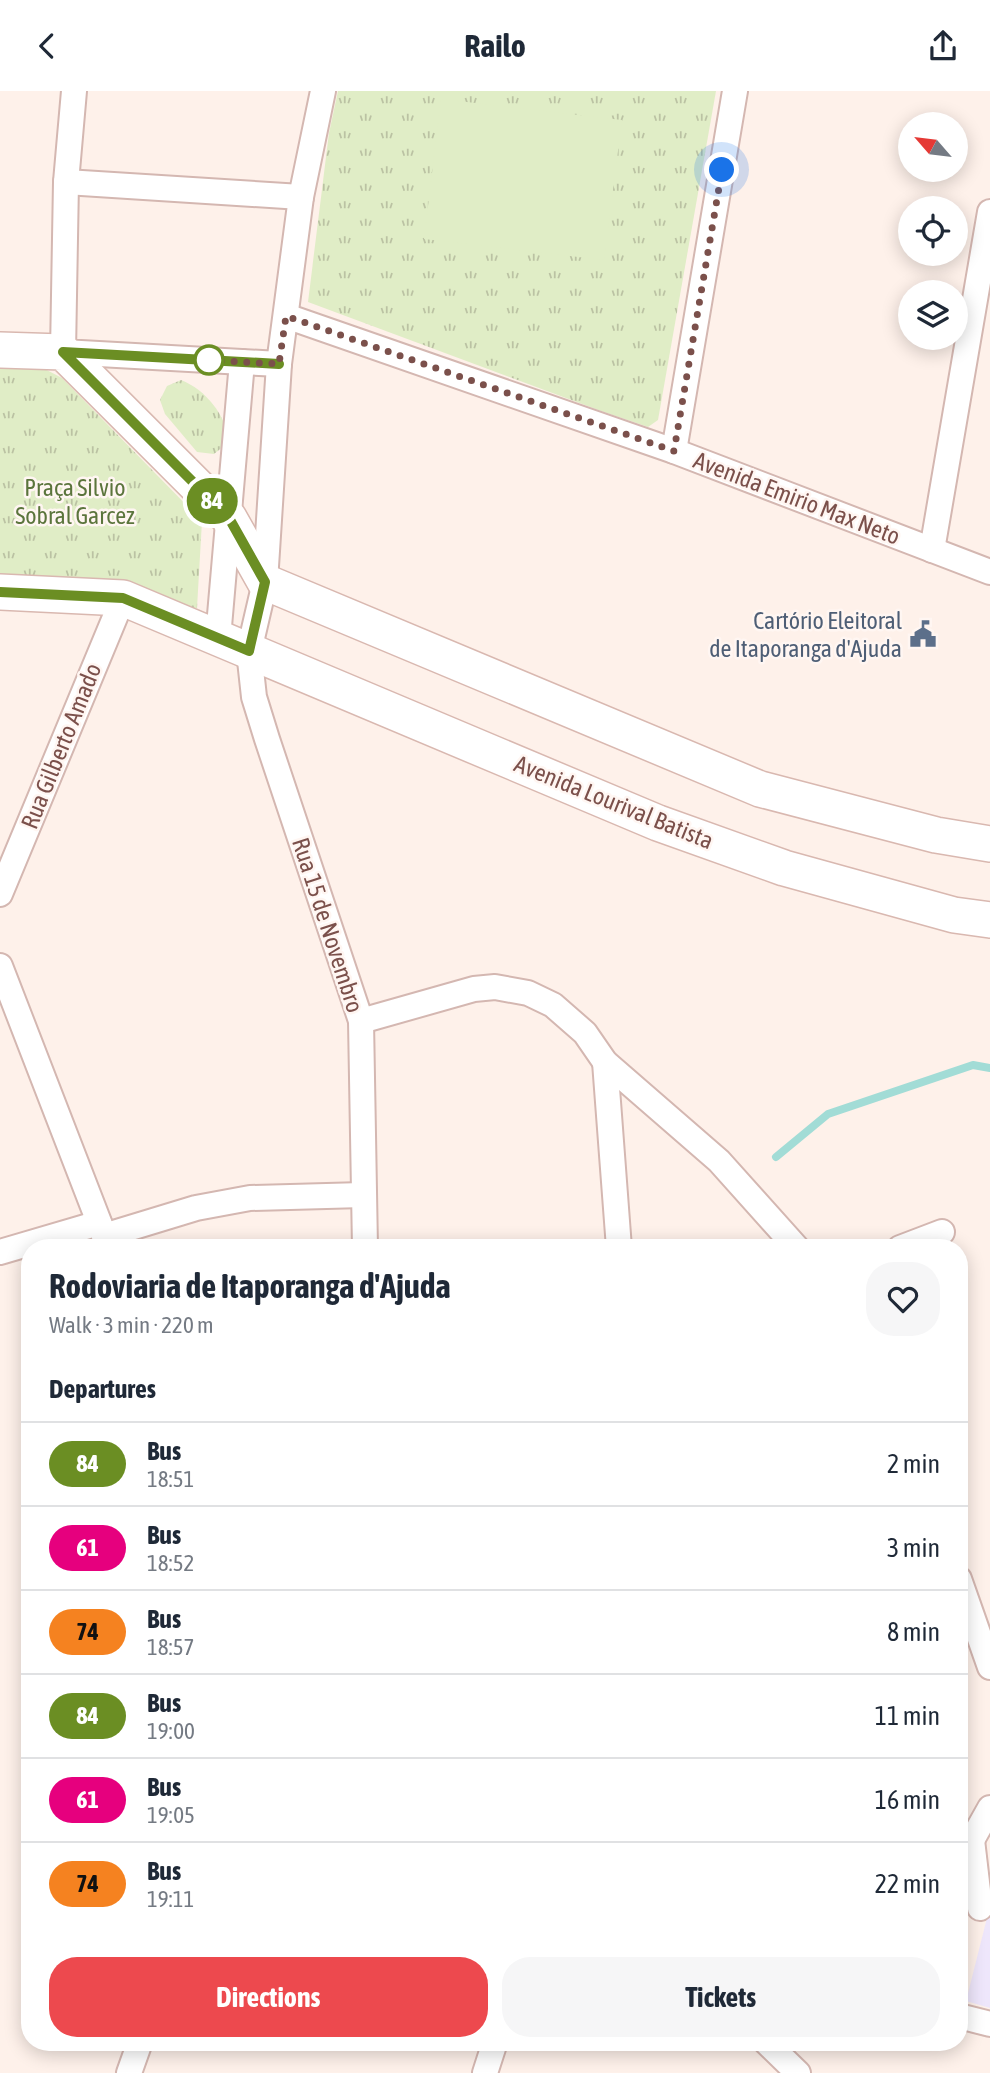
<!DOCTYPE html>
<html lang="en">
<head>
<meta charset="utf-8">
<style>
	:root { --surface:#fff; --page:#f6f6f7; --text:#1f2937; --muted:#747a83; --line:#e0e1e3; --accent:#ed494e }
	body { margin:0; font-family:"Asap Condensed",sans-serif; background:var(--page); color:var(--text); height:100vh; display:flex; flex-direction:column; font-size:26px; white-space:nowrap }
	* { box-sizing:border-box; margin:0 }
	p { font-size:23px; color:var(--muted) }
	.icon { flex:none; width:38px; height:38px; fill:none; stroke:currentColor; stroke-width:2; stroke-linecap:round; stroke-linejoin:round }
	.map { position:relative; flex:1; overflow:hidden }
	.side { position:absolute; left:21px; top:1148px; width:947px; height:812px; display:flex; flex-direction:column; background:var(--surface); border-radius:28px; box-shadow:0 4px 18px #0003 }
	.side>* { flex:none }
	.badge { padding:0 14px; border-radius:23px; font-size:24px; line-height:46px }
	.needle { width:46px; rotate:298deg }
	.controls { position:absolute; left:898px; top:21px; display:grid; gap:14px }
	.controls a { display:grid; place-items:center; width:70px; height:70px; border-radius:50%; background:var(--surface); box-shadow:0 4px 18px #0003; font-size:35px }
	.you { position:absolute; width:35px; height:35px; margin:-18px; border:5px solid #fff; border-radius:50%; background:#1a73e8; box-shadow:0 0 0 10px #1a73e833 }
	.map>.badge { position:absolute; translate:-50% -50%; box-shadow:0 0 0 4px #fff }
	h2 { padding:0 28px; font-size:26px; line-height:63px }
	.round { display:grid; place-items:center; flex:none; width:74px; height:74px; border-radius:28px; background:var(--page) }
	.overview { display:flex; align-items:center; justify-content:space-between; height:119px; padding:0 28px }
	h1 { font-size:33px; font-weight:700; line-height:52px }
	.cta { display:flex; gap:14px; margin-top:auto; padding:14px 28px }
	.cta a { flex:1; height:80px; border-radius:28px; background:var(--accent); color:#fff; font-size:28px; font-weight:700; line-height:80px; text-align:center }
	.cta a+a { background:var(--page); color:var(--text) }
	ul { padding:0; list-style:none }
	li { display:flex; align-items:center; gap:21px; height:84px; padding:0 28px; border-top:2px solid var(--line) }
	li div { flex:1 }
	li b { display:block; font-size:26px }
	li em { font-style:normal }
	li .badge { min-width:77px; font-weight:700; text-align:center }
	header { display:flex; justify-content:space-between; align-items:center; height:91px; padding:0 28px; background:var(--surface); font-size:32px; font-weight:700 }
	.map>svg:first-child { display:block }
</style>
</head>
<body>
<header><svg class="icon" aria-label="back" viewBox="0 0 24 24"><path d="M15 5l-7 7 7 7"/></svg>Railo<svg class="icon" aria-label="share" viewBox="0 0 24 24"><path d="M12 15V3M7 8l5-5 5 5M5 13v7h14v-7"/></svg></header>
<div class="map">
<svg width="990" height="1982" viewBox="0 0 990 1982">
	<defs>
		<pattern id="park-tufts" width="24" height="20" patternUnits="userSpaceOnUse" patternTransform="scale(1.75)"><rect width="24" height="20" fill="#e0edc6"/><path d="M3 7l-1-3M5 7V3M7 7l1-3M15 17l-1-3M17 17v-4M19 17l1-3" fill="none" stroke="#bbc2a3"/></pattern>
	</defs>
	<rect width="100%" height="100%" fill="#fef1ea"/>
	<!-- education -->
	<polygon fill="#eee6fb" points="990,1815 990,1917 966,1910"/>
	<!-- park -->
	<g fill="url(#park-tufts)">
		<polygon points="338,0 716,0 658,329 648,336 601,320 308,211 329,42"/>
		<polygon points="0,273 41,276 62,287 202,430 197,517 181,518 113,489 0,484"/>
		<path d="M181,289C206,299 226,324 229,351L214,363L197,361L165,323L160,309L167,295Z"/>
	</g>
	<!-- pitch -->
	<polygon fill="#e0edc6" points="441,8 622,29 604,169 424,148"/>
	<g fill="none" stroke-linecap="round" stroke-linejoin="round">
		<!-- stream -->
		<polyline stroke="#a2dcd6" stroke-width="8" points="776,1066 828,1023 973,974 990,977"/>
		<defs>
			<g id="street">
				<polyline points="74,0 66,91 63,261 279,273"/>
				<polyline points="323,0 301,106 279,273 265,491 249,560 254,606 267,648 361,930 365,1157"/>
				<polyline points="66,91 301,106"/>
				<polyline points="286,225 674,360 990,481"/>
				<polyline points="674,360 735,0"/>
				<polyline points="932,459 990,121"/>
				<polyline points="218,547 242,271"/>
				<polyline points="0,803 123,507"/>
				<polyline points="0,875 109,1157"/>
				<polyline points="361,930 474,898 495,896 528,902 553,914 585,942 605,971 719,1070 797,1157"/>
				<polyline points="605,971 619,1157"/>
				<polyline points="104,1145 196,1117 250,1107 363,1104"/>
				<polyline points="900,1157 942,1141"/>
				<polyline points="0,1161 99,1132"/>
				<polyline points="959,1488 990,1576"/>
				<polyline points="972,1749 980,1817"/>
				<polyline points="959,1754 972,1749 990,1717"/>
				<polyline points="959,1925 990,1933"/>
				<polyline points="766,1951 798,1982"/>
				<polyline points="129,1982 140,1951"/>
				<polyline points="485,1982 495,1951"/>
			</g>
			<g id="secondary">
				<polyline points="0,259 63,261 229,427 265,491 760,698 936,744 990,753"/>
				<polyline points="0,501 123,507 658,732 784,777 954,824 990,829"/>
			</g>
		</defs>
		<!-- street casing -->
		<use href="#street" stroke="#d4b7b1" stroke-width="28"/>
		<!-- secondary casing -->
		<use href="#secondary" stroke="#d9b8b0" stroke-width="38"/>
		<!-- street -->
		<use href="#street" stroke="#fff" stroke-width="24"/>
		<!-- secondary -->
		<use href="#secondary" stroke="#fff" stroke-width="35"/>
	</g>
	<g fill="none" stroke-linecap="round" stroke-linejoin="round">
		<defs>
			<polyline id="line" points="0,501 123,507 249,560 265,491 229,427 63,261 279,273"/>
		</defs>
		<!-- line casing -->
		<use href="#line" stroke="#fff" stroke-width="16"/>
		<!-- line -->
		<use href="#line" stroke="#6b8e23" stroke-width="10"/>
		<!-- walk -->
		<polyline stroke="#7b504b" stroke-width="7" stroke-dasharray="0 12.6" points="209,269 279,273 286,225 674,360 722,79"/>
	</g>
	<!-- icons -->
	<defs>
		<symbol id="civic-bare" viewBox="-9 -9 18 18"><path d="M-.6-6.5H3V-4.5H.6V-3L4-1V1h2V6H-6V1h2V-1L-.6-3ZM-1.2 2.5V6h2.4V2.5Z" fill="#5c6f8a" stroke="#fff6f2" stroke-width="2.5" paint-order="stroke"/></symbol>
	</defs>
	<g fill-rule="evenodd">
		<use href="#civic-bare" x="904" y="524" width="38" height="38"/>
	</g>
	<!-- markers -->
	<circle fill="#fff" stroke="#6b8e23" stroke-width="3.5" cx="209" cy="269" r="14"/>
	<g text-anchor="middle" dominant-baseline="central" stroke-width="5" stroke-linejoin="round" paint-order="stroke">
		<!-- park labels -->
		<g font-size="24" fill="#5b753c" stroke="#fff6f2">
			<text x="75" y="396">Praça Silvio<tspan x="75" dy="28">Sobral Garcez</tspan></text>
		</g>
		<!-- street labels -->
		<g font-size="24" fill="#7b504b" stroke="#fff6f2">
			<text transform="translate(797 407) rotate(21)">Avenida Emirio Max Neto</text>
			<text transform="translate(61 655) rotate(-68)">Rua Gilberto Amado</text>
			<text transform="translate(614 711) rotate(22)">Avenida Lourival Batista</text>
			<text transform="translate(328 834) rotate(72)">Rua 15 de Novembro</text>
		</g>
		<!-- service labels -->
		<g font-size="24" fill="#4e5e75" stroke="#fff6f2" text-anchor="end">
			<text x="902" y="529">Cartório Eleitoral<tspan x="902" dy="28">de Itaporanga d'Ajuda</tspan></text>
		</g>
	</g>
</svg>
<div class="controls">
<a><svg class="needle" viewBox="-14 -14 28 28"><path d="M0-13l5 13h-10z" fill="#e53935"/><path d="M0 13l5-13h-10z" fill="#747a83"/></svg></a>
<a><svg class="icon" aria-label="locate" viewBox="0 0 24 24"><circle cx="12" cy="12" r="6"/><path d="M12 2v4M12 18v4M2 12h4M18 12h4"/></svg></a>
<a><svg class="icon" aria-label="layers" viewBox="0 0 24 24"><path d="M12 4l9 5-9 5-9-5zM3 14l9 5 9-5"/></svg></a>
</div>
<div class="you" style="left:722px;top:79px"></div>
<b class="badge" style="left:212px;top:410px;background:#6b8e23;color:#fff">84</b>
<section class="side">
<div class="overview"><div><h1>Rodoviaria de Itaporanga d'Ajuda</h1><p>Walk · 3 min · 220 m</p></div><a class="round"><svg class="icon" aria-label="heart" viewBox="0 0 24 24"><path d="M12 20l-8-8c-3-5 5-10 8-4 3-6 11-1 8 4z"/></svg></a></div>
<h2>Departures</h2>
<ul>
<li><span class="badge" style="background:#6b8e23;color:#fff">84</span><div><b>Bus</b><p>18:51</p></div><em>2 min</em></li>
<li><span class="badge" style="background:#e6007e;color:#fff">61</span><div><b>Bus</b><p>18:52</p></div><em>3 min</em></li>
<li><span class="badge" style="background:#f58220;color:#111">74</span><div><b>Bus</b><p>18:57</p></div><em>8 min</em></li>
<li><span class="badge" style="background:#6b8e23;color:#fff">84</span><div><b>Bus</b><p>19:00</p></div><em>11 min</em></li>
<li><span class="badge" style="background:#e6007e;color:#fff">61</span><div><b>Bus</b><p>19:05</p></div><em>16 min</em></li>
<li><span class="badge" style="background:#f58220;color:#111">74</span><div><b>Bus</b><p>19:11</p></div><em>22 min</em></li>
</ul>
<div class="cta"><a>Directions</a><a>Tickets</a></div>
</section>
</div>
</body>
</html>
